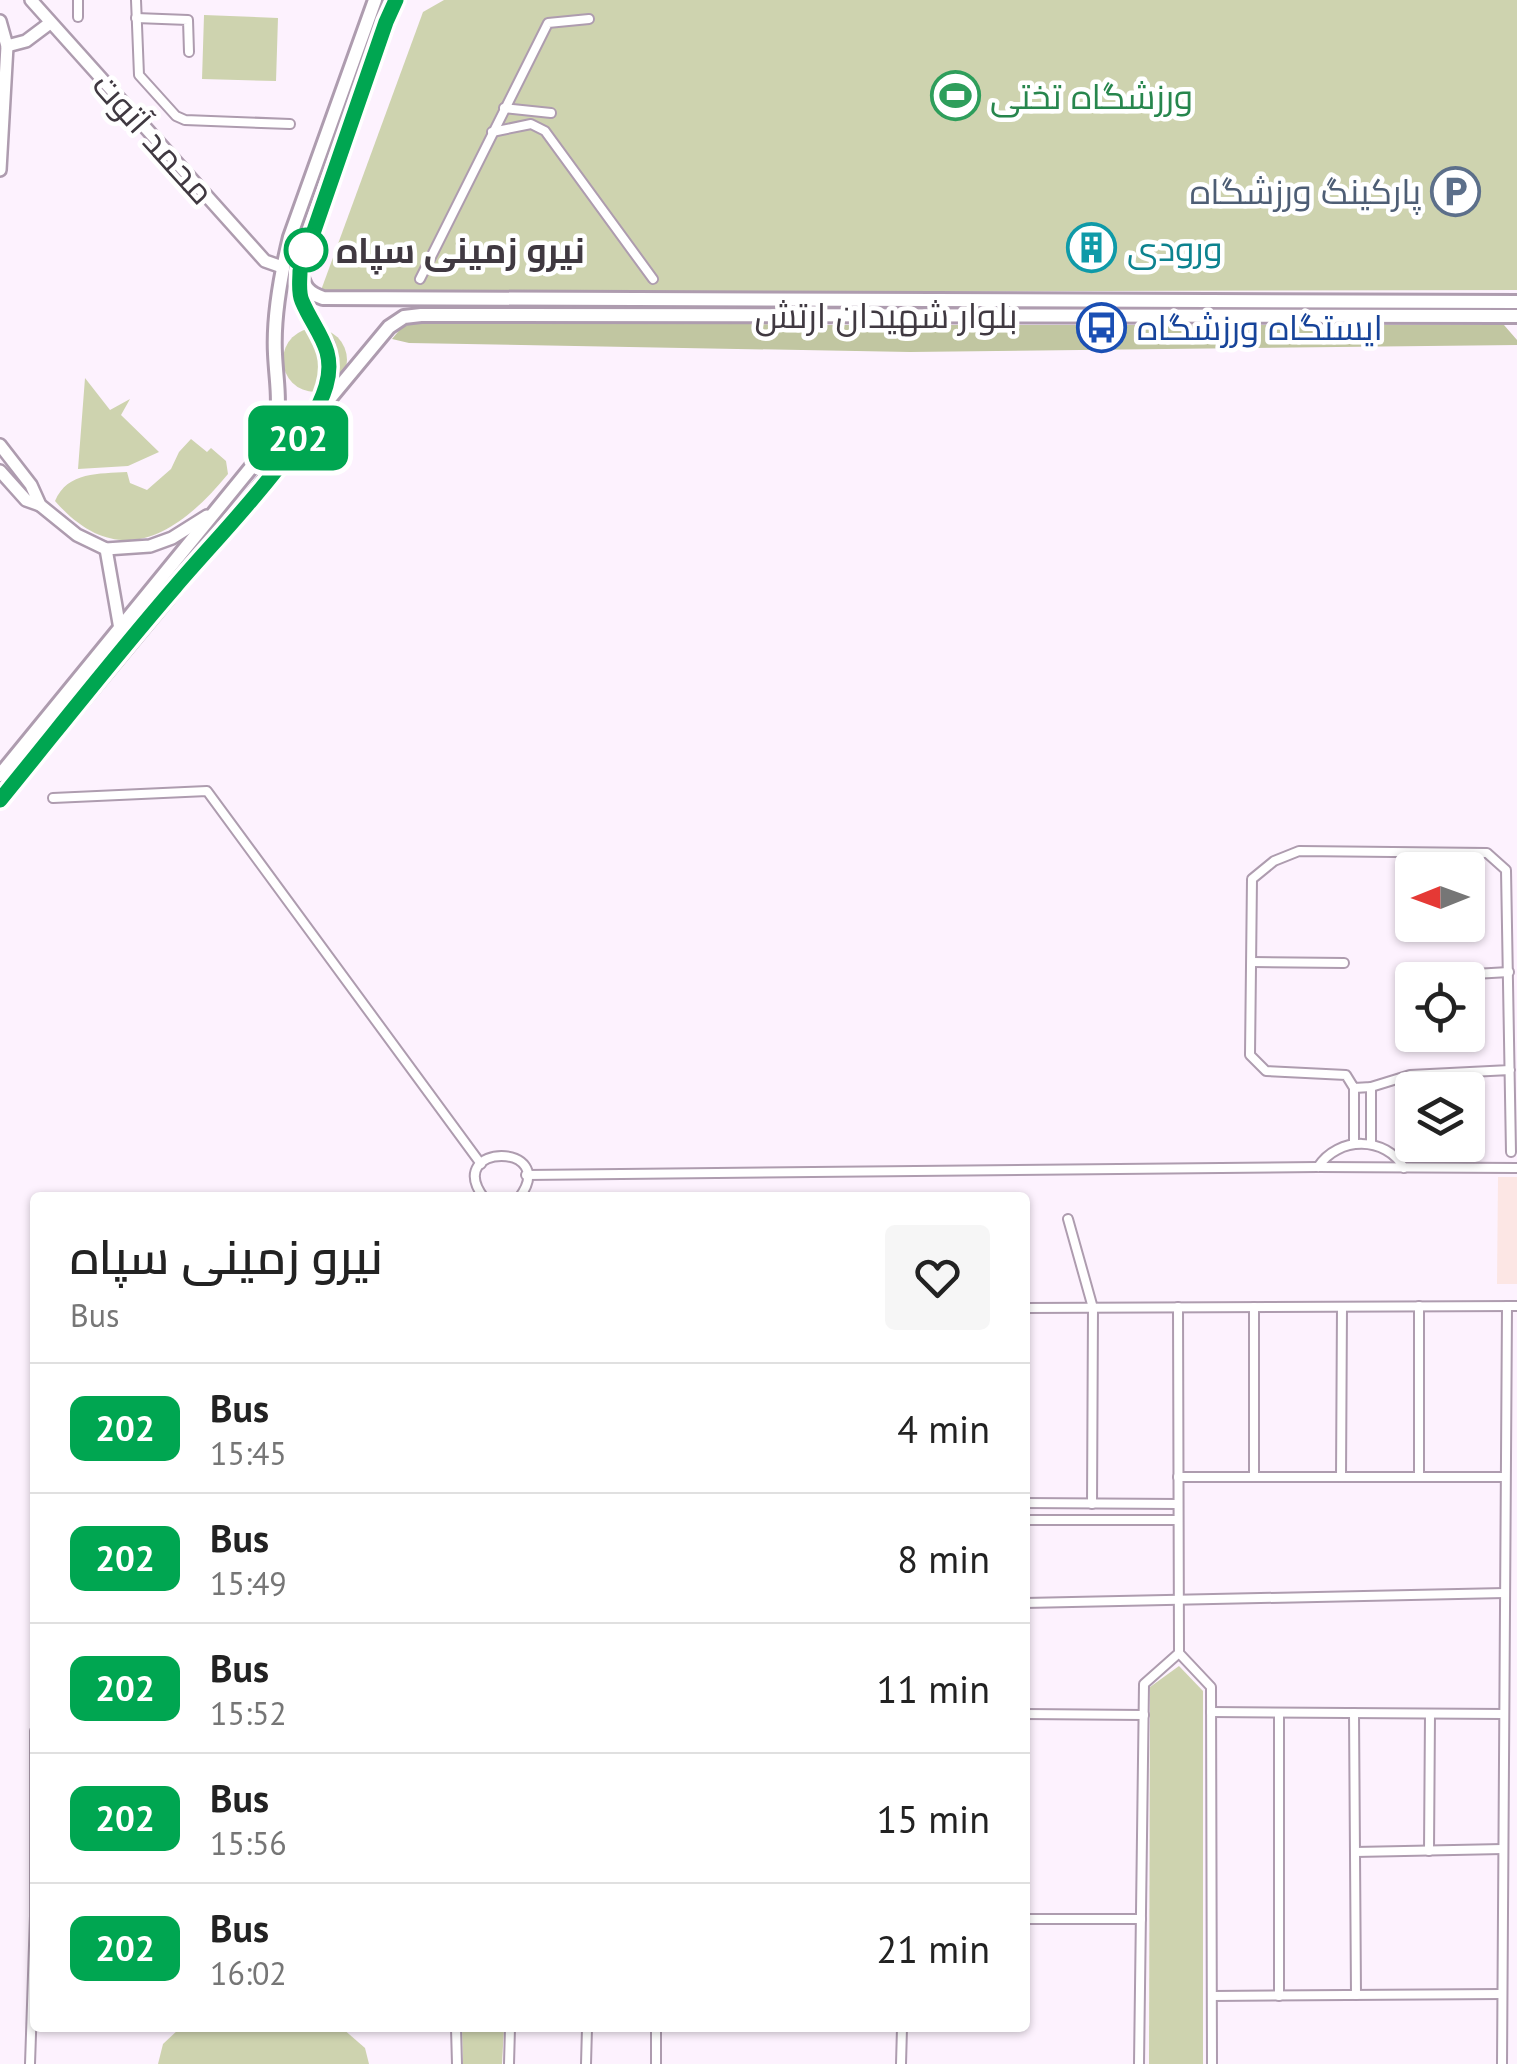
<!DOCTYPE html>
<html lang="en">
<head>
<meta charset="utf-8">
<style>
	:root { --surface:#fff; --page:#f6f6f6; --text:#222; --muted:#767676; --line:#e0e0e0 }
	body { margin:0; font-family:"PT Sans",Cairo,sans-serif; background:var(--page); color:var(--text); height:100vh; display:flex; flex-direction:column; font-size:38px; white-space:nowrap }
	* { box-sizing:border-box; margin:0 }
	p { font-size:32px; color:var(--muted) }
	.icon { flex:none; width:55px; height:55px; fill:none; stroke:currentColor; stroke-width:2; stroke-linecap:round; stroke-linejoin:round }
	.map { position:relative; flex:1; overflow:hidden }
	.sheet { position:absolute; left:30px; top:1192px; width:1000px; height:840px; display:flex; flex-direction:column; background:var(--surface); border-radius:10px; box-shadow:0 2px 8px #0004 }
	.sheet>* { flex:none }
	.badge { padding:0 20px; border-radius:15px; font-size:35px; line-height:65px }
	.needle { width:65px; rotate:269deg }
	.controls { position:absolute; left:1395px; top:852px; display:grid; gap:20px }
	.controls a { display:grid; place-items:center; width:90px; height:90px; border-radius:10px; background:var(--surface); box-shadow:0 2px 8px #0004; font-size:50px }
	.map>.badge { position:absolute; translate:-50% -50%; box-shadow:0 0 0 5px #fff }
	.round { display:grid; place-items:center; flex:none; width:105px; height:105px; border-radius:10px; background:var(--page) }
	.headline { display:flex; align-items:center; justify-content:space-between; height:170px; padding:0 40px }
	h1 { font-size:48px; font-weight:600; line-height:75px }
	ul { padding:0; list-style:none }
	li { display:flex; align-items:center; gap:30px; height:130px; padding:0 40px; border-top:2px solid var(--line) }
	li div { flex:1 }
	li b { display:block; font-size:38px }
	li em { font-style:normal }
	li .badge { min-width:110px; font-weight:700; text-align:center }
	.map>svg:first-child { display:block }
</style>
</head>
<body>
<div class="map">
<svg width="1517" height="2064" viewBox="0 0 1517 2064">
	<rect width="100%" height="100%" fill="#fdf2fe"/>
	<!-- education -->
	<polygon fill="#fce6e4" points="1498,1177 1517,1177 1517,1284 1497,1284"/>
	<!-- green -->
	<g fill="#ced3af">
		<polygon points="444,0 1517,0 1517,290 320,293 423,12"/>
		<polygon points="204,15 278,18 276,81 202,79"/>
		<circle cx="315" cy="360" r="32"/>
		<polygon points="85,378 110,410 130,399 121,415 159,452 128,466 78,469"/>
		<path d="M191,439L207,452L211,448L226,461L228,474C178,535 118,573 55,501C68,471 99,474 127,472L130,483L147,490L171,469L179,452Z"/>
		<polygon points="1179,1666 1203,1691 1203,2064 1149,2064 1150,1687"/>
		<polygon points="180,2028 342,2028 365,2048 369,2064 158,2064 163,2044"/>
		<polygon points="462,2028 504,2028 502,2064 463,2064"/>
	</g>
	<!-- forest -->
	<polygon fill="#c1c6a1" points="430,319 816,325 1504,325 1517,340 1517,345 910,352 409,343 392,339 407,321"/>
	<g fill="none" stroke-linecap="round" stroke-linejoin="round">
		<defs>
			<g id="street">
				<polyline points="136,0 139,75 176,116 185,120 290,124"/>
				<polyline points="78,17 78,0"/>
				<polyline points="136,18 188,20 189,52"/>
				<polyline points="504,108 551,113"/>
				<polyline points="492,132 531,124 545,131 653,279"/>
				<polyline points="420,279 548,23 589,19"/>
				<polyline points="53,798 207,791 481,1164"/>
				<polyline points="1252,962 1344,963"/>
				<polyline points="1421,977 1509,972"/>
				<polyline points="1510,1070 1410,1075 1371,1087 1354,1088 1346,1075 1266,1071 1250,1055 1252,879 1274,861 1299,851 1487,853 1506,870 1511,1152"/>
				<polyline points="1354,1144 1354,1088"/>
				<polyline points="1371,1144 1371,1087"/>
				<path d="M1318,1167C1338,1136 1386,1136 1404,1168"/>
				<polyline points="526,1175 1318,1167 1517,1168"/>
				<path d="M484,1198C442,1142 561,1142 519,1198"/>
				<polyline points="1068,1219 1093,1308 1092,1504"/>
				<polyline points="1419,1306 1419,1477"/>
				<polyline points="1178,1307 1179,1653 1211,1687 1212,2064"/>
				<polyline points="1025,1308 1517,1306"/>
				<polyline points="1178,1477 1505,1477"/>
				<polyline points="1254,1477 1254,1307"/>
				<polyline points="1341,1477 1342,1307"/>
				<polyline points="1025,1503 1178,1504"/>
				<polyline points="1025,1520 1178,1520"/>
				<polyline points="1025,1603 1505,1593"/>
				<polyline points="1211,1712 1504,1714"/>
				<polyline points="1354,1713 1356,1995"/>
				<polyline points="1025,1714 1144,1715"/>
				<polyline points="1429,1851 1430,1714"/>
				<polyline points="1355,1852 1503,1849"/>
				<polyline points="1025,1919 1141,1919"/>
				<polyline points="1212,1996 1502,1994"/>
				<polyline points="1279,1996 1279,1713"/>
				<polyline points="456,2028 457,2064"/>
				<polyline points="30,2064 35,1916 35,1731"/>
				<polyline points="509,2064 510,2028"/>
				<polyline points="586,2064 587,2028"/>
				<polyline points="656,2064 656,2028"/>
				<polyline points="901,2064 902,2028"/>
				<polyline points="1139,2064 1144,1684 1179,1653"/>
				<polyline points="1502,2064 1507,1306"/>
			</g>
			<g id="secondary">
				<polyline points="31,0 265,261 282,267"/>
				<polyline points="0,21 7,46 0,170"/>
				<polyline points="7,46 26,41 50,23"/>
				<polyline points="0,445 31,485 40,505 77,535 106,549 150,546 172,538 207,516"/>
				<polyline points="0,471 26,500 40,505"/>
				<polyline points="106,549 120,629"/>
			</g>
			<g id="primary">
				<path d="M300,271C304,287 308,293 323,298L1517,302"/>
				<polyline points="306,427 389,327 404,317 421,315 1517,316"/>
				<path d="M0,775L263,453C285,413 277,396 275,354C273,316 281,274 290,237L375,0"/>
				<polyline points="0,800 251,498 306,427 326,387 330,364 327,345 302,302 300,271 386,23 397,0"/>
			</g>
		</defs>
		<!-- street casing -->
		<use href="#street" stroke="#ae9caf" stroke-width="12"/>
		<!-- secondary casing -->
		<use href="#secondary" stroke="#ae9caf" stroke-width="16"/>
		<!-- primary casing -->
		<use href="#primary" stroke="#ae9caf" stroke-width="18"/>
		<!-- street -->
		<use href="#street" stroke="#fff" stroke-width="8"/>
		<!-- secondary -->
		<use href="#secondary" stroke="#fff" stroke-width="11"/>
		<!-- primary -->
		<use href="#primary" stroke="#fff" stroke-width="12"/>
	</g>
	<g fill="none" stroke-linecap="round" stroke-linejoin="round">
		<defs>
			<path id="line" d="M0,800C58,729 115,656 175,587C218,536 308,447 326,386C337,349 315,332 302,301C298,292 300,280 300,271L386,22L396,0"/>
		</defs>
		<!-- line casing -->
		<use href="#line" stroke="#fff" stroke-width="22"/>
		<!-- line -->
		<use href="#line" stroke="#00a651" stroke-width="15"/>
	</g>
	<!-- icons -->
	<defs>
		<symbol id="stadium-ring" viewBox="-11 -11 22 22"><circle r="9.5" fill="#fff" stroke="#2e9e5b" stroke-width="1.5"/><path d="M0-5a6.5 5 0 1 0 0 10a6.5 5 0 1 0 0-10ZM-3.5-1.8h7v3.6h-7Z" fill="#2e9e5b"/></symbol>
		<symbol id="parking-ring" viewBox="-11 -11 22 22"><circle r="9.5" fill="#fff" stroke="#5c6f8a" stroke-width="1.5"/><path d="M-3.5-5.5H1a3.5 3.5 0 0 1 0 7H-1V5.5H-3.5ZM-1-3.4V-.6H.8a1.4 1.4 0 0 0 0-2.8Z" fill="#5c6f8a"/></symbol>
		<symbol id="building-ring" viewBox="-11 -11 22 22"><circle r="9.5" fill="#fff" stroke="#0f9aa8" stroke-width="1.5"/><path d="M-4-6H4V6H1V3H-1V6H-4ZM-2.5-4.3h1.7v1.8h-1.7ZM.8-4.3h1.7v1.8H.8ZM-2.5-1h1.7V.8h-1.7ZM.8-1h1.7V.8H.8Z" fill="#0f9aa8"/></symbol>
		<symbol id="bus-ring" viewBox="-11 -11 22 22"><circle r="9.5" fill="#fff" stroke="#1a4fb4" stroke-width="1.5"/><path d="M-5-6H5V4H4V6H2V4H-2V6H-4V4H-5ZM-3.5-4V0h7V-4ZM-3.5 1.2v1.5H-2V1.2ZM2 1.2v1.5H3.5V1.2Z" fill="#1a4fb4"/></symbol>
	</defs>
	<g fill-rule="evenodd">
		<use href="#stadium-ring" x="928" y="68" width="55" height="55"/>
		<use href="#parking-ring" x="1428" y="164" width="55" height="55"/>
		<use href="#building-ring" x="1064" y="220" width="55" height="55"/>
		<use href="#bus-ring" x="1074" y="300" width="55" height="55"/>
	</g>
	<!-- markers -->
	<circle fill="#fff" stroke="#00a651" stroke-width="5" cx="306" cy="250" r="20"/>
	<g text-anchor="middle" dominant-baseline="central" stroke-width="9" stroke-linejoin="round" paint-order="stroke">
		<!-- leisure labels -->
		<g font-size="35" fill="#27864d" stroke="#fff" text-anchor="start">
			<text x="990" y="96">ورزشگاه تختی</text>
		</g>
		<!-- street labels -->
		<g font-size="35" fill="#403941" stroke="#fff">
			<text transform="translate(154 138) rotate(48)">محمد آتوت</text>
			<text x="886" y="315">بلوار شهیدان ارتش</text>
		</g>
		<!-- service labels -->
		<g font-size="35" fill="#4e5e75" stroke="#fff" text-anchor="end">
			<text x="1421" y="191">پارکینگ ورزشگاه</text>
		</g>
		<!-- culture labels -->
		<g font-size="35" fill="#0d838f" stroke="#fff" text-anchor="start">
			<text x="1127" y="248">ورودی</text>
		</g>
		<!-- stop labels -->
		<g font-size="35" font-weight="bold" fill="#403941" stroke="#fff" text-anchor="start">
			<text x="336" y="250">نیرو زمینی سپاه</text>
		</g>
		<!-- transit labels -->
		<g font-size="35" fill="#164399" stroke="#fff" text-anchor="start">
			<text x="1137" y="327">ایستگاه ورزشگاه</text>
		</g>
	</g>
</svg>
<div class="controls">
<a><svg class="needle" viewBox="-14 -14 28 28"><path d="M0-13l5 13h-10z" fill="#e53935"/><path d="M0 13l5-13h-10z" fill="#767676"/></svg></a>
<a><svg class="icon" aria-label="locate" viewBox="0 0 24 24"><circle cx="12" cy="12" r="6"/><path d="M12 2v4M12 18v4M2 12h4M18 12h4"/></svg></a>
<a><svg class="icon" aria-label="layers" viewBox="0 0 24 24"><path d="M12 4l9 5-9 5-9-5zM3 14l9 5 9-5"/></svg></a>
</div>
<b class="badge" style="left:298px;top:438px;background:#00a651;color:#fff">202</b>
<section class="sheet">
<div class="headline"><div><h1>نیرو زمینی سپاه</h1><p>Bus</p></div><a class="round"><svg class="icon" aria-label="heart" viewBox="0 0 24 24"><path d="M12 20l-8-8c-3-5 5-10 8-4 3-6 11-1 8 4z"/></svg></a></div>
<ul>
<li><span class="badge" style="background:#00a651;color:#fff">202</span><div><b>Bus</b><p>15:45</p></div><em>4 min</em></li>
<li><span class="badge" style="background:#00a651;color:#fff">202</span><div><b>Bus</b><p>15:49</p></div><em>8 min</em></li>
<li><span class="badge" style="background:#00a651;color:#fff">202</span><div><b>Bus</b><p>15:52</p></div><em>11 min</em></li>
<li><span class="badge" style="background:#00a651;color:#fff">202</span><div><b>Bus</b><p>15:56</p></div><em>15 min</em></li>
<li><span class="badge" style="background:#00a651;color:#fff">202</span><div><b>Bus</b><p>16:02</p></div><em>21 min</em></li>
</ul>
</section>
</div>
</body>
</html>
